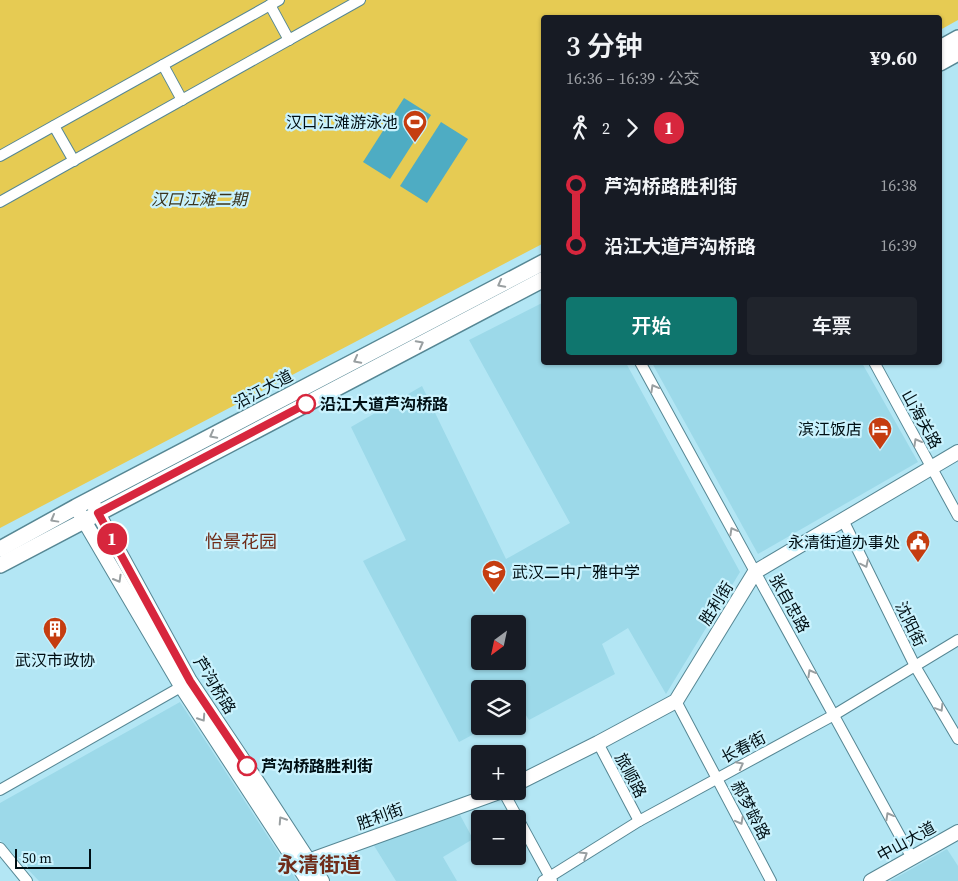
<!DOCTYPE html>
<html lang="zh">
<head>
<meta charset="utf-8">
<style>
	:root { --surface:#171b24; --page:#20242c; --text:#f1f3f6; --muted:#9ea1a6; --accent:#0f766e }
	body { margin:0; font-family:"Source Serif 4","Noto Sans SC",serif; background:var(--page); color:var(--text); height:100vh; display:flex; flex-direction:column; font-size:19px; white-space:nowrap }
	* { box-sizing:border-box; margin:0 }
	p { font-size:16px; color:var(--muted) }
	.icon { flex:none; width:28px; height:28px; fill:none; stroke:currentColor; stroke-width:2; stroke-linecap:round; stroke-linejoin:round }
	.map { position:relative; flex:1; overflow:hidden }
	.side { position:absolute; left:541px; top:15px; width:401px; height:350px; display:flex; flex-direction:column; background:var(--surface); border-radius:5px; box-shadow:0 1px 4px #0004 }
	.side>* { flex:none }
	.badge { padding:0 10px; border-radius:16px; font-size:18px; line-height:32px }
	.needle { width:32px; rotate:213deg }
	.buttons { position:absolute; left:471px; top:615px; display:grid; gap:10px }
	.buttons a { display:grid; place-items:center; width:55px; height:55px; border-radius:5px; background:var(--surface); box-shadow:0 1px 4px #0004; font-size:25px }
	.scale { position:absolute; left:15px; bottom:12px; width:76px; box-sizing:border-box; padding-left:5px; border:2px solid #000f14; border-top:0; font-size:14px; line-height:18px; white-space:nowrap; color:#000f14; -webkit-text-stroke:4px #c9f2fd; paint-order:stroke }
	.map>.badge { position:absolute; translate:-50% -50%; box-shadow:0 0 0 2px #fff }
	.legs { display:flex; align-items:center; gap:8px; height:55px; padding:0 25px; font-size:16px }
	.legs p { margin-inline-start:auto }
	.headline { display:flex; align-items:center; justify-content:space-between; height:85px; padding:0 25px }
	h1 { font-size:28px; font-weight:600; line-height:38px }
	.primary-button { display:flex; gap:10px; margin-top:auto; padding:10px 25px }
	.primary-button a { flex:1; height:58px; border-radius:5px; background:var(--accent); color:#fff; font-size:20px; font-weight:600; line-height:58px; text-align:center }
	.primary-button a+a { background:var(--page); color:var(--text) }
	ul { padding:0 25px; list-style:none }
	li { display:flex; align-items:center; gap:18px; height:60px; font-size:19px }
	li i { display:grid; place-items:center; width:8px; height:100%; margin:0 6px; background:currentColor }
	li i::after { content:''; width:12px; height:12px; margin:-6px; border:4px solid; border-radius:50%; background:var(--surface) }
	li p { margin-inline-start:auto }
	li:first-child i { background:linear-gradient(#0000 50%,currentColor 0) }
	li:last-child i { background:linear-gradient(currentColor 50%,#0000 0) }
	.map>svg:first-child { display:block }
</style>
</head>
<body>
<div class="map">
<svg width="958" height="881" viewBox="0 0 958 881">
	<rect width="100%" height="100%" fill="#b3e6f4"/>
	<!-- built -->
	<g fill="#9cd9e9" fill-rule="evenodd">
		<path d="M544,302V362L626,363L740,572L666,694L628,628L602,644L615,674L529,720L522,709L518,711V689H480V726H489L459,742L363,561L406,540L351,427L422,386L506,559L570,523L469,340ZM480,624H518V661H480Z"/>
		<polygon points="652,363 862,363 918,462 758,554"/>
		<polygon points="180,702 297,881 39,881 0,840 0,803"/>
		<polygon points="460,815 473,839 443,857 457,881 396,881 373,844"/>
		<polygon points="947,849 958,866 958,881 890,881"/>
	</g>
	<!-- green -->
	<polygon fill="#e6cb53" points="0,0 958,0 958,20 940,30 940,18 544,18 544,243 0,528"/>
	<!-- water -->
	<g fill="#4eacc3">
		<polygon points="404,98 431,115 390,179 363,162"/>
		<polygon points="441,122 468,139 427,203 400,186"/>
	</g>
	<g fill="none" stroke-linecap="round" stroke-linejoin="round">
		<defs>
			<g id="street">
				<polyline points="270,5 289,40"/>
				<polyline points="163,65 182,100"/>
				<polyline points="54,126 74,161"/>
				<polyline points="0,156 279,0"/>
				<polyline points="0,202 360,0"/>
				<polyline points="640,362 912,858"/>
				<polyline points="874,362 958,516"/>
				<polyline points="843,520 915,666 958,739"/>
				<polyline points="676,701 771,881"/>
				<polyline points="598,743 639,821"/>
				<polyline points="0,790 186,684"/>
				<polyline points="503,791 552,881"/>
				<polyline points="0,848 27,881"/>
				<polyline points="543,881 639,821 834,715 958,640"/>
			</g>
			<g id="secondary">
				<polyline points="93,504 190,681 247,766 322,881"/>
				<polyline points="79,512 181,686 308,881"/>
				<polyline points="518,783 598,743 676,701 755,572 958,452"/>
				<polyline points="302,865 308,861 502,791"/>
				<polyline points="871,881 958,832"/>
			</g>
			<g id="primary">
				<polyline points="940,48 958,38"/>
				<polyline points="940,63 958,53"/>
				<polyline points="0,549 76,507 544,262"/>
				<polyline points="0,565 544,279"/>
			</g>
		</defs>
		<!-- street casing -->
		<use href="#street" stroke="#568794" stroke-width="12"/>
		<!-- secondary casing -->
		<use href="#secondary" stroke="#568794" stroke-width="16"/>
		<!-- primary casing -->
		<use href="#primary" stroke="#568794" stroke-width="18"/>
		<!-- street -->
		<use href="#street" stroke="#fff" stroke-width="10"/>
		<!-- secondary -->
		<use href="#secondary" stroke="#fff" stroke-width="14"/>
		<!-- primary -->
		<use href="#primary" stroke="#fff" stroke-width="15"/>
	</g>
	<!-- one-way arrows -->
	<defs><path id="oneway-chevron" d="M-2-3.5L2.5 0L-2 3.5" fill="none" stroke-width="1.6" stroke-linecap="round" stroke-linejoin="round" transform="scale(1.25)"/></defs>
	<g stroke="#999fa1">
		<use href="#oneway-chevron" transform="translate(501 284) rotate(152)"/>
		<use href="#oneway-chevron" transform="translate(420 344) rotate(-28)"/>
		<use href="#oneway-chevron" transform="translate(357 360) rotate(152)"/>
		<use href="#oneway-chevron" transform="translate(654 388) rotate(-119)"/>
		<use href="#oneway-chevron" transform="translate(213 435) rotate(152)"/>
		<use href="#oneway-chevron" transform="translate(917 442) rotate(-119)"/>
		<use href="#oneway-chevron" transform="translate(54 519) rotate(151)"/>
		<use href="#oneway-chevron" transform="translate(733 531) rotate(-119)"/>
		<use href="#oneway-chevron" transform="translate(865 564) rotate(64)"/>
		<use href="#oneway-chevron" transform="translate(118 579) rotate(60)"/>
		<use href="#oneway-chevron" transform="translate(811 673) rotate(-119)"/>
		<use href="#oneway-chevron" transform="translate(940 708) rotate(59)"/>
		<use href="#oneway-chevron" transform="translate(202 718) rotate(57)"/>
		<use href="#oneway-chevron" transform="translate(740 765) rotate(-28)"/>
		<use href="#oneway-chevron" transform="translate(889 816) rotate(-119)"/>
		<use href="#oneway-chevron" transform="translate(282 820) rotate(-123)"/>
		<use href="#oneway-chevron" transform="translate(740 821) rotate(62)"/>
		<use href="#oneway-chevron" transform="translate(584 855) rotate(-32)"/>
	</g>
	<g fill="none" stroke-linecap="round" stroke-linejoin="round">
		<defs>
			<polyline id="line-1" points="247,766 190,681 98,513 306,404"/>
		</defs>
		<!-- line-1 casing -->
		<use href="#line-1" stroke="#fff" stroke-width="11"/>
		<!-- line-1 -->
		<use href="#line-1" stroke="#d7263d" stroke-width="8"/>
	</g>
	<!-- icons -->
	<defs>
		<symbol id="stadium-pin" viewBox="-11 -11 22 30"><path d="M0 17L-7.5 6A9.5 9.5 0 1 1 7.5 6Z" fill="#c53d10" stroke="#c9f2fd"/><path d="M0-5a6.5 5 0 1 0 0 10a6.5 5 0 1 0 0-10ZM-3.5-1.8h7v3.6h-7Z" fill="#fff"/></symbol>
		<symbol id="hotel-pin" viewBox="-11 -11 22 30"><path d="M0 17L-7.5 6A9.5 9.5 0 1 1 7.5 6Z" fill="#c53d10" stroke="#c9f2fd"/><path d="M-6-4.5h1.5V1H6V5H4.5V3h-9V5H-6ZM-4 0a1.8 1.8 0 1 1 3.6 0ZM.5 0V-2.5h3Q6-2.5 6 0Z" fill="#fff"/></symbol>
		<symbol id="civic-pin" viewBox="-11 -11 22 30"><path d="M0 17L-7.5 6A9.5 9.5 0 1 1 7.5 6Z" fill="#c53d10" stroke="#c9f2fd"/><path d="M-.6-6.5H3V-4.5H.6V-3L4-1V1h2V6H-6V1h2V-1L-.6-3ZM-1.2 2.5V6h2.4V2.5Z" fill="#fff"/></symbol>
		<symbol id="school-pin" viewBox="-11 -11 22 30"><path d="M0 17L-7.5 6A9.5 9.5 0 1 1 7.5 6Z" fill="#c53d10" stroke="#c9f2fd"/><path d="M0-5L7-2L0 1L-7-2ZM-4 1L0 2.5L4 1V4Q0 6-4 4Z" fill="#fff"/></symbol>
		<symbol id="building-pin" viewBox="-11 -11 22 30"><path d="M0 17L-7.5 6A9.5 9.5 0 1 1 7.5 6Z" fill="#c53d10" stroke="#c9f2fd"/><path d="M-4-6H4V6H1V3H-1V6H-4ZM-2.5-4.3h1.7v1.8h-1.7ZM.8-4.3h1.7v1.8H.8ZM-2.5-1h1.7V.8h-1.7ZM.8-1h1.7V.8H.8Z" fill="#fff"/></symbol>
	</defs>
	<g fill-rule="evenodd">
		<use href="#stadium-pin" x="401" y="108" width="28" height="38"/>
		<use href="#hotel-pin" x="866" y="415" width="28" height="38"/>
		<use href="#civic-pin" x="904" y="528" width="28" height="38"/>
		<use href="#school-pin" x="480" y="558" width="28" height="38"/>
		<use href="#building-pin" x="41" y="615" width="28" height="38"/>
	</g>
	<!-- markers -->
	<g fill="#fff" stroke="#d7263d" stroke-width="2.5">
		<circle cx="306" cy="404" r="9"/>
		<circle cx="247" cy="766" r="9"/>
	</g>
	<g text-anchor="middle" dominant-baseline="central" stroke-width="4.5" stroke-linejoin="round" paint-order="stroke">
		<!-- poi labels -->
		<g font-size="16" fill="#000f14" stroke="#c9f2fd" text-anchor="end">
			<text x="398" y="122">汉口江滩游泳池</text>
			<text x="862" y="429">滨江饭店</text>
			<text x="900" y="542">永清街道办事处</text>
			<text x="512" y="572" text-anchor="start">武汉二中广雅中学</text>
			<text x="55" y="660" text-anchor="middle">武汉市政协</text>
		</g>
		<!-- park labels -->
		<g font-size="16" font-style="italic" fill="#39341d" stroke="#c9f2fd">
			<text x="199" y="199">汉口江滩二期</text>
		</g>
		<!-- street labels -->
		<g font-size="16" fill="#000f14" stroke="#c9f2fd">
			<text transform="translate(263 389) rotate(-28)">沿江大道</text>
			<text transform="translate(922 419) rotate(61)">山海关路</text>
			<text transform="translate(716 603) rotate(-58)">胜利街</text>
			<text transform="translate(790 603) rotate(61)">张自忠路</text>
			<text transform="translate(911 624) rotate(64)">沈阳街</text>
			<text transform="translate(215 685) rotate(58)">芦沟桥路</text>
			<text transform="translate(743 747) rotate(-28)">长春街</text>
			<text transform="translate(631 775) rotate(62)">旅顺路</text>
			<text transform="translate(751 810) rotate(62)">郝梦龄路</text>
			<text transform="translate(380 816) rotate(-20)">胜利街</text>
			<text transform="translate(906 841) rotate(-29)">中山大道</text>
		</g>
		<!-- stop labels -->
		<g font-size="16" font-weight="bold" fill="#000f14" stroke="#c9f2fd" text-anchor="start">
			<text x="320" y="404">沿江大道芦沟桥路</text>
			<text x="261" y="766">芦沟桥路胜利街</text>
		</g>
		<!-- neighbourhood labels -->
		<g font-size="18" fill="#6f2c19" stroke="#c9f2fd">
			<text x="241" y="541">怡景花园</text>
		</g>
		<!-- district labels -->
		<g font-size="21" font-weight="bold" fill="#6f2c19" stroke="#c9f2fd">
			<text x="319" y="864">永清街道</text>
		</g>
	</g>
</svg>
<div class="buttons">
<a><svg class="needle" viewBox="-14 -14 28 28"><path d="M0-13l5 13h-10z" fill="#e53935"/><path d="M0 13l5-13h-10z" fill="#9ea1a6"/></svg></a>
<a><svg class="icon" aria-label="layers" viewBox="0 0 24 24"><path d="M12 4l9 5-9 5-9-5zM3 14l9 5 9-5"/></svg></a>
<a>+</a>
<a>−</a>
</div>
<div class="scale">50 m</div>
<b class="badge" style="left:112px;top:539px;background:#d7263d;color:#fff">1</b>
<section class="side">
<div class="headline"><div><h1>3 分钟</h1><p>16:36 – 16:39 · 公交</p></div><b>¥9.60</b></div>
<div class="legs"><svg class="icon" aria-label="walk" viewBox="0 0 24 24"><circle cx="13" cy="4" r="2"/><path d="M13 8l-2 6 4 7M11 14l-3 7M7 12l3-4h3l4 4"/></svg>2<svg class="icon" aria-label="forward" viewBox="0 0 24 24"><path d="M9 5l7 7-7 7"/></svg><b class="badge" style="background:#d7263d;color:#fff">1</b></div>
<ul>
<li><i style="color:#d7263d"></i><b>芦沟桥路胜利街</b><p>16:38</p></li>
<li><i style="color:#d7263d"></i><b>沿江大道芦沟桥路</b><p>16:39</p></li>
</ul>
<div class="primary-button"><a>开始</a><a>车票</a></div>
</section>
</div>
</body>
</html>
